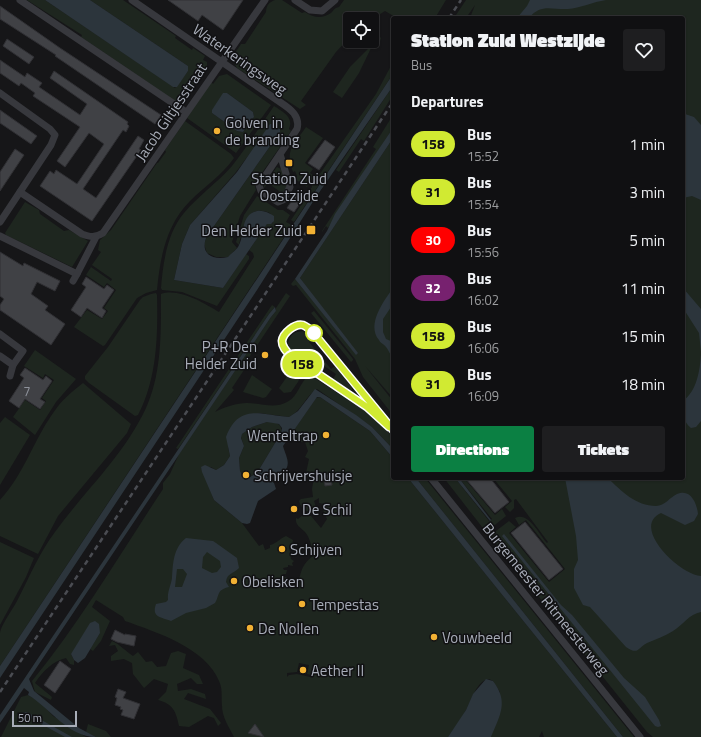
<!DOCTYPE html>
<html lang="en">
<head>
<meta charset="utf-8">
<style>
	:root { --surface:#101012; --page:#1e1e20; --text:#f1f3f6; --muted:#9c9d9f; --line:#303032; --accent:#0b8043 }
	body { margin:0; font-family:"Titillium Web",sans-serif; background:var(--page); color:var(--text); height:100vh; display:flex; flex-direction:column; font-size:15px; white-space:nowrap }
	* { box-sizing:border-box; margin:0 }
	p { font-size:13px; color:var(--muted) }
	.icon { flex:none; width:22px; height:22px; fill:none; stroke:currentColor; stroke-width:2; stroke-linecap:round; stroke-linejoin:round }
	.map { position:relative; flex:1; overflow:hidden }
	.sheet { position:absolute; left:391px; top:16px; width:294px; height:464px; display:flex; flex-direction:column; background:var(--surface); border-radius:4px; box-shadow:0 1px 3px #0004,0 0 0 1px var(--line) }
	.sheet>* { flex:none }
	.badge { padding:0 8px; border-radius:13px; font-size:14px; line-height:26px }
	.controls { position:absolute; left:343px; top:12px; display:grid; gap:8px }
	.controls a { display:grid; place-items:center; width:36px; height:36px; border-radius:4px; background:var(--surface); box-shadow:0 1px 3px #0004,0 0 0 1px var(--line); font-size:20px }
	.scale { position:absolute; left:12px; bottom:10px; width:65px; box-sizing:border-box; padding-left:4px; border:2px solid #a8adb8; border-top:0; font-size:11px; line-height:14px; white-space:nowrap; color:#a8adb8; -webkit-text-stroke:3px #111113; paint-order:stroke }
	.map>.badge { position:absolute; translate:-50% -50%; box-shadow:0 0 0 2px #fff }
	h2 { padding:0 20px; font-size:15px; line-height:36px }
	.round { display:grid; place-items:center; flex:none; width:42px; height:42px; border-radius:4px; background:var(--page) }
	.overview { display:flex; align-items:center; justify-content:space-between; height:68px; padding:0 20px }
	h1 { font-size:19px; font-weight:800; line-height:30px }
	.action { display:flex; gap:8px; margin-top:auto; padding:8px 20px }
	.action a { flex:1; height:46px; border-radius:4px; background:var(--accent); color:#fff; font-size:16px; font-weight:800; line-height:46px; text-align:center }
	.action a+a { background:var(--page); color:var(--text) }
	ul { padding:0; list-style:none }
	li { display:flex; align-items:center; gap:12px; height:48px; padding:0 20px }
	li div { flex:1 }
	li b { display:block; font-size:15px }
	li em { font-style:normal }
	li .badge { min-width:44px; font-weight:700; text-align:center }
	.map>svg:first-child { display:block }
</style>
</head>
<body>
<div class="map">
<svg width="701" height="737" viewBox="0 0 701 737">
	<rect width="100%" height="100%" fill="#161618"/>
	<!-- green -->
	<g fill="#1e261f" fill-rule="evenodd">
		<polygon points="27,0 45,0 175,88 188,71 188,66 90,0 123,0 176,36 175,38 192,50 193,48 205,56 203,60 207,62 207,67 180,104 81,37 82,35"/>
		<path d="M275,0H282L302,13L305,12C314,18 322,19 331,13C334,10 334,8 339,7L344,0H446L435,18H397L385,11L372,19H350V37L336,52L301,101L306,105L300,109L237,68C230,58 235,53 241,44H245L266,12C266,6 269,2 275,0Z"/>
		<path d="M466,0H701V737H653L647,732L491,537L492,534L509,521L516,527L509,533L549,582L565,569L526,520L519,525L515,518C528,511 539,534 547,543L548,542L516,499L514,500V508L510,512L505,507L512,501L493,478H683V18H470L475,5L466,18H454Z"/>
		<polygon points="376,34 381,38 378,48 372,46 359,73 342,98 333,92 350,67 372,45 368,41 372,41 372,37"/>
		<polygon points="393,62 393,74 294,222 291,220 310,192 309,191 312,187 312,185 376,94"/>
		<path d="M227,74L271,105L236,153L187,118L211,82L213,84L219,76ZM227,93L253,112L254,117L243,132L237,131L212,113Z"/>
		<polygon points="393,86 393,95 364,141 361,139 339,172 336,170"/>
		<path d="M274,106C283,112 294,117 289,129L291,131L257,180L255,186L256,190L240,216L232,242L237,248L228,257H216L207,253L204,244L207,236L280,132L272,124L236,172L190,225L182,244L174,280L223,288L246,254L249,256V259L217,306L182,292L162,290L161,288C163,263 167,233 184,213C198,196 217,183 232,166C247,147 260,126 274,106Z"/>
		<polygon points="393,115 393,128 328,228 326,226 322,232 322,231 376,149 373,147"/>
		<path d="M185,121L231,154L234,158C222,175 204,187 190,201C166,225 160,258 157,290L146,293L137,298L105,345L103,346L74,327L87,310L102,319L108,311L104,308L116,290L107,283L104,287L86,275L91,267L111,281L112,279L92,265L101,252L98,250L100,240L111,230L157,163H158L166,152L165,150Z"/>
		<path d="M306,127L323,138L305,163L313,169L310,173L314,176L307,187L295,179L297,176L295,171L293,172C285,149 293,146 306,127Z"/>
		<polygon points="393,138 393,398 365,366 393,401 393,415 363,377 355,359 296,285 293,286 291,284 295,279 357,355 300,278"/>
		<polygon points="277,167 281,169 287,187 279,197 276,196 279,191 268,183 264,188 264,185"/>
		<path d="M257,196L278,210H283L290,215L286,222L292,225L0,666C0,655 0,643 0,633C1,625 13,609 17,601C29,578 39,553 55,532C86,489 123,457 146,408C162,373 161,331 161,294C180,288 203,303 219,312L254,257L253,253L249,250L267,224L273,223L270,213C246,203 243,228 239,245L236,242L244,215Z"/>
		<polygon points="25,202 39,210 40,214 64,231 69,230 88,241 72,267 6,235 5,233"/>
		<path d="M286,293L290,296L242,368L244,370L232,388L234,390L215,412C224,407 237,403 247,403C260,403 275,409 287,402C299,396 299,382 310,375L368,413L384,427L393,438V449L372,427L317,389C305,396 302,411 289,417L259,413L228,447L230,456L224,465L216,470L211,467H201L214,500L242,523L259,546L263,544L265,550L270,548V545C276,544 279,539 286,536L293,540L292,545L289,546L291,559L294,561L292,563L293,566L288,565V567L283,568L284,570H287L286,574H283L285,577H287L289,584L292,587L297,586C302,572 300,566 313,556C313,549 309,535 304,531C300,527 295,525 296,518L298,519L303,515L311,516L321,528L327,519L323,510V504L319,503V498L314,501L316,507L313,513C305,511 301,509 299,501L301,499L313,497L312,489L314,477H309L306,473L309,459L305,457L308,451L305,442H299L293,431L316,398L320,397L370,431L393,458V478H408L617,737H544L542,731L539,737H491L500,692L493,681L489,679C477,680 471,701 466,710C461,720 454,728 448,737H234C229,727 222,717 222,706C221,697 223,689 219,681C206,648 156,632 125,621L123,617L96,600L92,607L110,621L101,641L93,651L90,649L100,633L71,654L74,660V665L70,664L66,658C53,661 43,671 35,683L52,697L51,700L35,692L32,681C81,621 120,554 163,489V483L170,474L179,454L271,317L276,311V308ZM299,663L309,665L307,674L311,675L310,677L297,674L289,675L287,677V673L297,672Z"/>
		<path d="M151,294L156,293L157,295C158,336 157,379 138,415L135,416L89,383L85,379V376L108,347L140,300L143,297Z"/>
		<polygon points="272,305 275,307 269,314 178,449 176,448"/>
		<polygon points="314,311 353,359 353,360 351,362 311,313"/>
		<path d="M303,331L313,339L309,342L331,369L335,366L352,388V390H349L333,379L336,374L300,350L297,354L290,349L288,343C291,334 294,332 303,331Z"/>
		<polygon points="35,350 76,379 56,402 35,435 13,417 25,400 40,410 46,401 42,398 54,380 45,374 43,378 24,366"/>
		<polygon points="293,363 303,370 298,382 291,392 284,393 279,388 291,371 287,367 288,364"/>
		<polygon points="252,375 272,389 266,397 263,398 243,392"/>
		<path d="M83,383L131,424L127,433L58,516L38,554L0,536V500C25,473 34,438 56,409C63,399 73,391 83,383Z"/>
		<polygon points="5,417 30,435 0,485 0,423"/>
		<path d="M267,422C275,422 283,423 281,433L257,473L245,480L240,471L239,458L244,446L241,437L242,434L252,427Z"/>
		<polygon points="416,478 425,478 634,737 623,737"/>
		<polygon points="444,478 455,478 489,521 492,519 459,478 464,478 495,515 502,509 506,516 486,532"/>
		<polygon points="0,542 34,558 26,577 0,625"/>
		<path d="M112,641C121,645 125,651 133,656L138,652L146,662L152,661L157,667L166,666L171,653L178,651L186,654L183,668L199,675L203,684H197L191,678L177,684L178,691L191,689L205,694L206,699L188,693L184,699L210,709L221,723L218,726L214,718L208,716L189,727L179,726C176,711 173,704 158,700L166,692L168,684L154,679L144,688L133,674L132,663L124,659L111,661V656L118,651L115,645L109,646Z"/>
		<polygon points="28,695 40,702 53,716 86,737 1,737 21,697"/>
		<polygon points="88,724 106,731 111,737 96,737 86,732"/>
	</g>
	<!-- water -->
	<g fill="#2c353c" fill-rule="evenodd">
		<polygon points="45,0 90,0 188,66 188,71 177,87 173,87"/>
		<path d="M530,0H606C593,2 580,8 568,9C552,10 541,3 529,18H517L527,6Z"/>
		<polygon points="393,74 393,86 316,197 257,290 0,678 0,666"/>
		<polygon points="223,93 227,93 253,112 254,117 243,132 237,131 212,113 212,110"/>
		<polygon points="683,111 685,114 694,117 701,125 701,200 692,196 683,198"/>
		<path d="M270,124H272L280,129V132L207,236C199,253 212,261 228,257C231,253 237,250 239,245C245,234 240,215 257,211C263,210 269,213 274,216V221L271,224H267L223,288L174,280L182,244L190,225L237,172Z"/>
		<polygon points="393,128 393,138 300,278 358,353 356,355 295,279 327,231 335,214"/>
		<path d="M393,288V304L383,319V332L386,339L393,342V357C389,354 389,350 386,347C384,344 380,343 379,340C366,324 384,301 393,288Z"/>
		<polygon points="683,288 701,309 701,352 699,333 683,308"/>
		<path d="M275,307L276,311L271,317L29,679L34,691L79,728L96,737C68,737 50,708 28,695L29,692L24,688L0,723V715L269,314Z"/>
		<path d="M701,354V421L696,427L691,428C682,421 683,411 683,401C697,391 700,370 701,354Z"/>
		<path d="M315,389L356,415L372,427L393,449V458L370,431L320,397H317L283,446C286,457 292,464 283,473L267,474V477L274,483L276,489L258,501L250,523L247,524L242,523L214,500L202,472L201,467L205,465L216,470L224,465L230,456L226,437C239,403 261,415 289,417L298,411ZM267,422L279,424L282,428L281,433L257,473L245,480L240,471L239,458L244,446L241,438L242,434L252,427Z"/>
		<polygon points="408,478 416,478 623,737 617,737"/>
		<polygon points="455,478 459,478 491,520 490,521"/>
		<path d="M565,478H608C621,491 636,506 656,506C665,506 670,497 677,494C691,488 697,504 698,514L694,521L685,525L661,513C630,527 680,575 701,576V612C689,614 683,625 673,631C665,636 656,639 647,643C638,647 639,656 626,647L590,607L583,605L574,588V569L578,560L576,536Z"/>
		<polygon points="504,534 561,605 572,615 624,678 645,697 659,720 661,726 658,727 655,726 502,536"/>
		<path d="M186,538L213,541L216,543L237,558L239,568C233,574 227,573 226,582L229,587C216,590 220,595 215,603L206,608L186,613L171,621C162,617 151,618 156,604L166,602L168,600C167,591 171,586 172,578C173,564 173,548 186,538ZM207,552L220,561L221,567L217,572L212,573L202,568L203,557ZM177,569H183L187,574L182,587H175Z"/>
		<polygon points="95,621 99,624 100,633 85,658 78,663 74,660 71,654 90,623"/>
		<path d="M486,679L493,681C509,702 500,715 491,737H448L466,710L473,694Z"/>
		<polygon points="27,712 72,737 65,737 21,713"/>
	</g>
	<!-- building -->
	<g fill="#404145" stroke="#303034">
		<polygon points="168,0 243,0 223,30 202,15 198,21"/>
		<polygon points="0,6 60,48 161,115 155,124 55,56 56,55 0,19"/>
		<polygon points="7,39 34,57 29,64 3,46"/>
		<polygon points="0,60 25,77 27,73 42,83 39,87 80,115 87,104 50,78 54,71 128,122 127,124 129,126 126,132 123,130 83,189 96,198 138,136 144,140 139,149 141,150 92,221 40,186 50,171 54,174 56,170 77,184 104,144 89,133 65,167 57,161 80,127 33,96 35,93 21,83 19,86 0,73"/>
		<polygon points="0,110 37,136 31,144 0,123"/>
		<polygon points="325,140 335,147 319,170 308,163"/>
		<polygon points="15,149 24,155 0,191 0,172"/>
		<polygon points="299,190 306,195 294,212 287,208"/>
		<polygon points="0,252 23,266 24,263 60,281 55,291 37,282 31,294 48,306 45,310 65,324 51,345 0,310 0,305 4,299 0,296"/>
		<polygon points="86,277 104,289 107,285 114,290 102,308 106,311 102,318 87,308 81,317 71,310 86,287 82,284"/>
		<polygon points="25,368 43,380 46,376 52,381 40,399 45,402 40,409 25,399 19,408 9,401 24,378 20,375"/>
		<polygon points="330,474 332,485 325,486 323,475"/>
		<polygon points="465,478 490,478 509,502 495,513"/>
		<polygon points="525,522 563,569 549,580 511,533"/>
		<polygon points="115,630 125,635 125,634 136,636 134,646 117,642 111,639"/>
		<polygon points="60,661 71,669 55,693 44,685"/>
		<polygon points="118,689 126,692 123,698 140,704 134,719 121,715 123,710 120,709 121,707 115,705 117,698 115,697"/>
		<polygon points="255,724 264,737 248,733"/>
	</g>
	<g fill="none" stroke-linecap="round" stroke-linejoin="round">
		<!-- street -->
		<g stroke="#37383d" stroke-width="7">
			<polyline points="20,0 186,112"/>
			<path d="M132,0L277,100C287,107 301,114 297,129L259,185L261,191L278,202L283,200L290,187L280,154"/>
			<polyline points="295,0 310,10 322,11 335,0"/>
			<polyline points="0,93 50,129 55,135 51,145 0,222"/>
			<path d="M20,192L82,234C90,237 95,238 103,233L265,0"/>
			<polyline points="0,236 77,274 73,281"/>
			<polyline points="77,274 96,237"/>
			<polyline points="0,334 23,351 13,365 10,376"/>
			<polyline points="0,356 13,365"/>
			<path d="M393,430L311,330C298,321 288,326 282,341L285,350L290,355L367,407L393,432"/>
			<polyline points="431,478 640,737"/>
		</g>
		<!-- rail -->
		<g stroke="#4a4c52" stroke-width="2.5" stroke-dasharray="5 4" stroke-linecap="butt">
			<polyline points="449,18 461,0"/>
			<polyline points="0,692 393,102"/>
		</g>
	</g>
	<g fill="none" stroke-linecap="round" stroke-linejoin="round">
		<defs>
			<path id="line" d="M389,427L367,407L290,355C286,351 282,347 282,341C283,333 295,323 303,325C306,326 309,329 311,330L393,430"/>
		</defs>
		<!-- line casing -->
		<use href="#line" stroke="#fff" stroke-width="9"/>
		<!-- line -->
		<use href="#line" stroke="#d1ea32" stroke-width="6"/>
	</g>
	<!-- markers -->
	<g fill="#f2b134" stroke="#111113" stroke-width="1.5">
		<circle cx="217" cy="131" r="4"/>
		<rect x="285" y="159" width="8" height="8" rx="2"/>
		<rect x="306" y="225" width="10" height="10" rx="2"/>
		<circle cx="265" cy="355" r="4"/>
		<circle cx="326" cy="435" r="4"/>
		<circle cx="246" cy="475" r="4"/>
		<circle cx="294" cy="509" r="4"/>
		<circle cx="282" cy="549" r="4"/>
		<circle cx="234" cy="581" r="4"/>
		<circle cx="302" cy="604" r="4"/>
		<circle cx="250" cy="628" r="4"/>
		<circle cx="434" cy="637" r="4"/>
		<circle cx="303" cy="670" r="4"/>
	</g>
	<circle fill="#fff" stroke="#d1ea32" stroke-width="2" cx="314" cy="333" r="8"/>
	<g text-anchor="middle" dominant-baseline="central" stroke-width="3" stroke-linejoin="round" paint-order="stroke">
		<!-- number labels -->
		<g font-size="13" fill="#8e929b">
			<text x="27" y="391">7</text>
		</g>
		<!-- street labels -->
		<g font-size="15" fill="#a8adb8" stroke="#111113">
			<text transform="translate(240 59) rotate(35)">Waterkeringsweg</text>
			<text transform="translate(171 112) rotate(-56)">Jacob Giltjesstraat</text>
			<text transform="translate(546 599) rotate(51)">Burgemeester Ritmeesterweg</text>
		</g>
		<!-- poi labels -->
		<g font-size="15" fill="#a8adb8" stroke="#111113" text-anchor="start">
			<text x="225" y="122">Golven in<tspan x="225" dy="17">de branding</tspan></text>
			<text x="289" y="178" text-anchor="middle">Station Zuid<tspan x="289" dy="17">Oostzijde</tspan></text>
			<text x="302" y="230" text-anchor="end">Den Helder Zuid</text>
			<text x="257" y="346" text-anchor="end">P+R Den<tspan x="257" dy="17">Helder Zuid</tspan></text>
			<text x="318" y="435" text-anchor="end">Wenteltrap</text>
			<text x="254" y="475">Schrijvershuisje</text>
			<text x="302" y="509">De Schil</text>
			<text x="290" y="549">Schijven</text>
			<text x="242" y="581">Obelisken</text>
			<text x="310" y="604">Tempestas</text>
			<text x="258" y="628">De Nollen</text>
			<text x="442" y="637">Vouwbeeld</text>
			<text x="311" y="670">Aether II</text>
		</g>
	</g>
</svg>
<div class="controls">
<a><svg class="icon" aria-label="locate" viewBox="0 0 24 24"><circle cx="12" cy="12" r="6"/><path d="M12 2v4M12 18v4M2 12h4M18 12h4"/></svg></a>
</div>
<div class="scale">50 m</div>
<b class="badge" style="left:302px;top:364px;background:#d1ea32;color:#111">158</b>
<section class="sheet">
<div class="overview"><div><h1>Station Zuid Westzijde</h1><p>Bus</p></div><a class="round"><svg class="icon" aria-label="heart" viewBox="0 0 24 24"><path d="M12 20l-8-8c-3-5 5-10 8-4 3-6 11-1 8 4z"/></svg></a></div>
<h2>Departures</h2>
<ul>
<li><span class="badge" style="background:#d1ea32;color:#111">158</span><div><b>Bus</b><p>15:52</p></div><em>1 min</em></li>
<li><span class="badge" style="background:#d1ea32;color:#111">31</span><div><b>Bus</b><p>15:54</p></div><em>3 min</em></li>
<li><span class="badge" style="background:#f00;color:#fff">30</span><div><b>Bus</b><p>15:56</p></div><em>5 min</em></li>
<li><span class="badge" style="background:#77216f;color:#fff">32</span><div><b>Bus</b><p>16:02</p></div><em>11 min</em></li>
<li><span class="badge" style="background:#d1ea32;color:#111">158</span><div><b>Bus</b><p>16:06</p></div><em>15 min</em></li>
<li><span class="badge" style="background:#d1ea32;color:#111">31</span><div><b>Bus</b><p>16:09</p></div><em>18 min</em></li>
</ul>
<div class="action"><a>Directions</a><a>Tickets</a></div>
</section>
</div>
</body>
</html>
